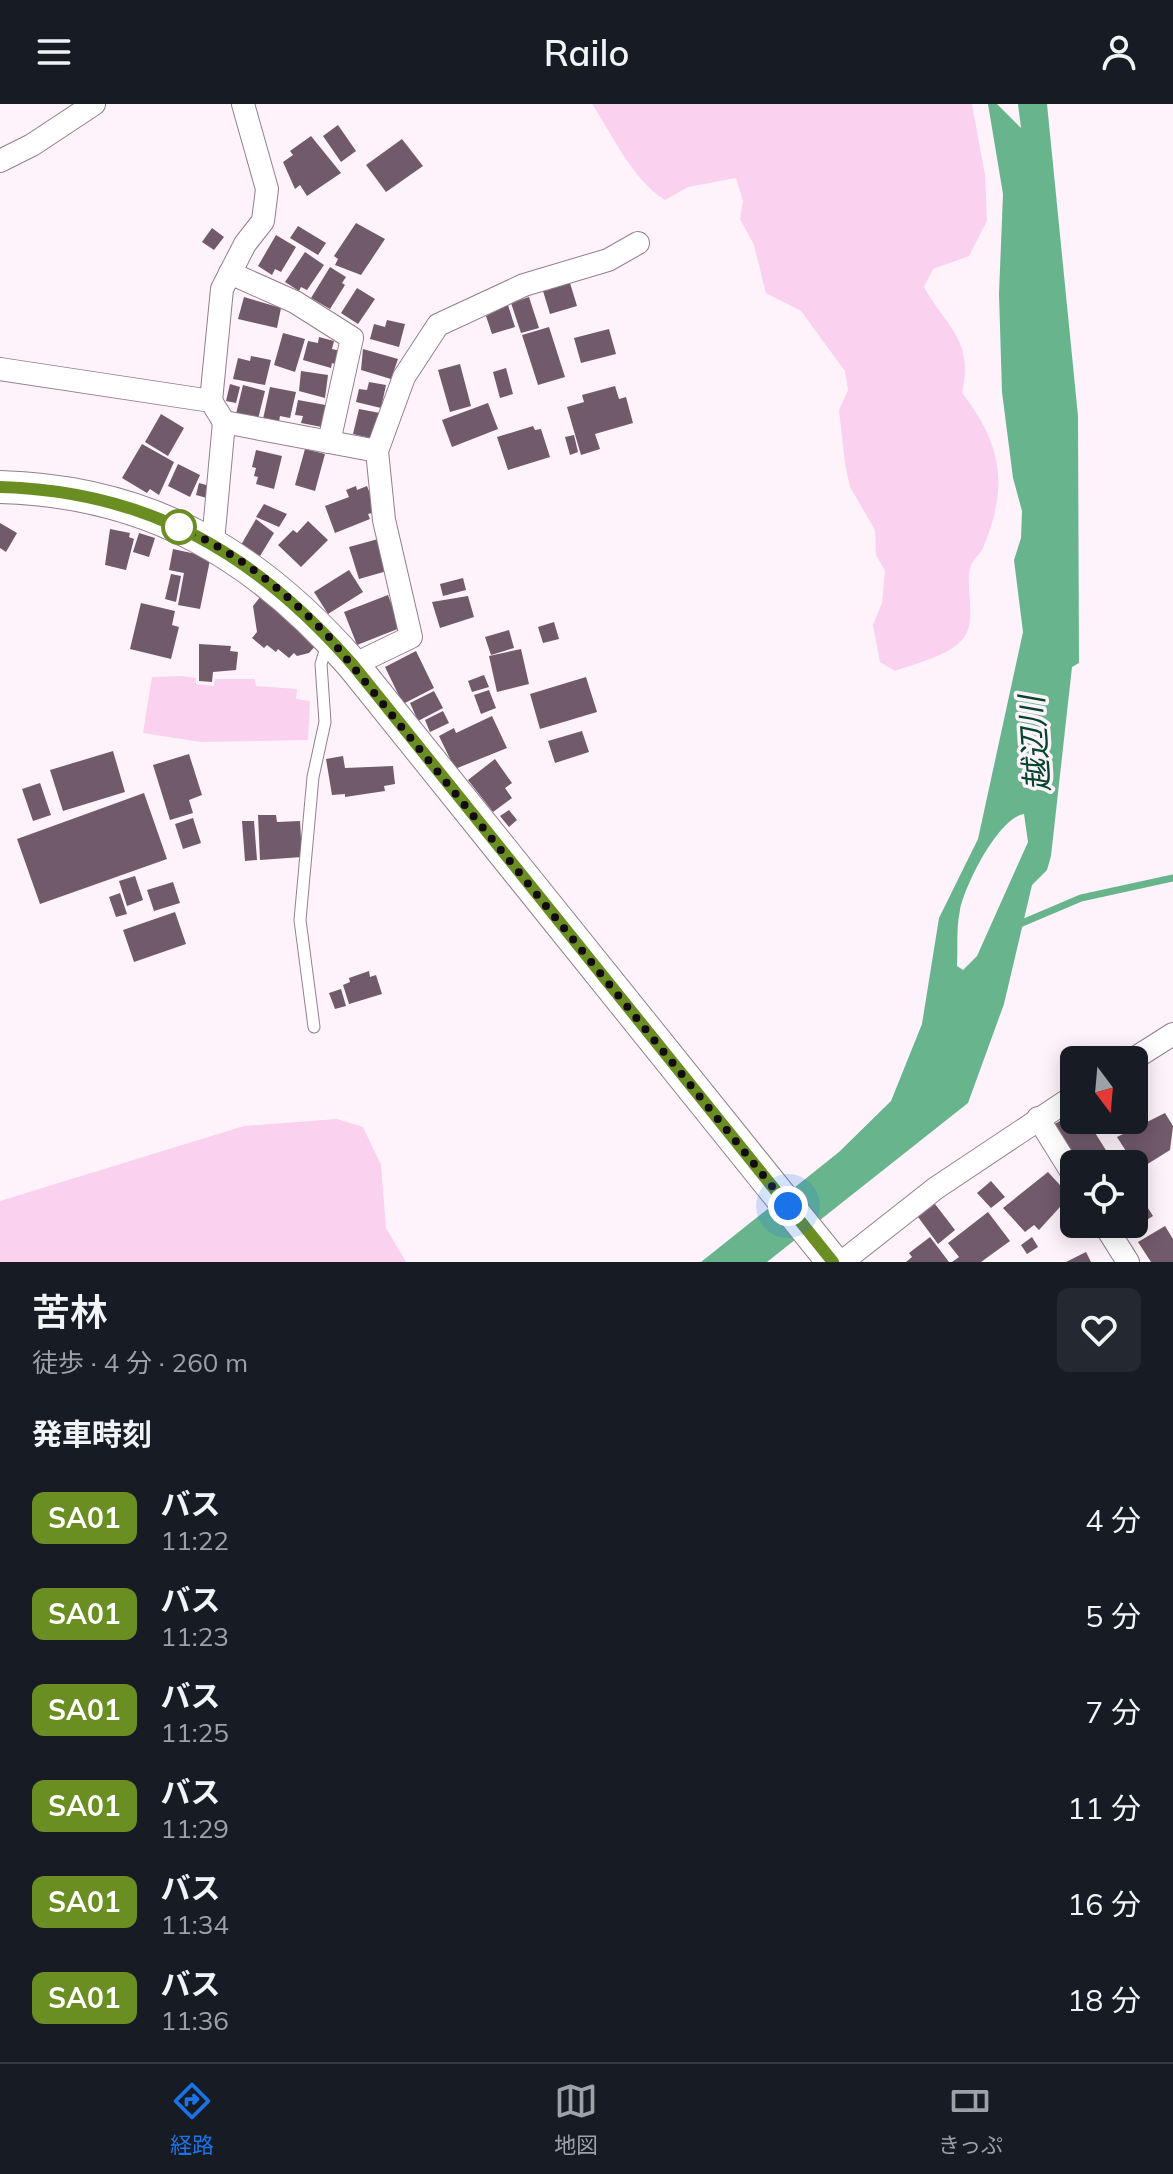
<!DOCTYPE html>
<html lang="ja">
<head>
<meta charset="utf-8">
<style>
	:root { --surface:#171b24; --page:#242831; --text:#f1f3f6; --muted:#9ea1a6; --line:#363941; --accent:#1a73e8 }
	body { margin:0; font-family:Mulish,"Noto Sans JP",sans-serif; background:var(--page); color:var(--text); height:100vh; display:flex; flex-direction:column; font-size:30px; white-space:nowrap }
	* { box-sizing:border-box; margin:0 }
	p { font-size:26px; color:var(--muted) }
	.icon { flex:none; width:44px; height:44px; fill:none; stroke:currentColor; stroke-width:2; stroke-linecap:round; stroke-linejoin:round }
	.map { position:relative; height:1158px; overflow:hidden }
	.panel { display:flex; flex-direction:column; background:var(--surface); flex:1 }
	.panel>* { flex:none }
	.badge { padding:0 16px; border-radius:12px; font-size:28px; line-height:52px }
	.needle { width:52px; rotate:164deg }
	.buttons { position:absolute; left:1060px; top:942px; display:grid; gap:16px }
	.buttons a { display:grid; place-items:center; width:88px; height:88px; border-radius:12px; background:var(--surface); box-shadow:0 4px 20px #0003; font-size:40px }
	.you { position:absolute; width:40px; height:40px; margin:-20px; border:6px solid #fff; border-radius:50%; background:#1a73e8; box-shadow:0 0 0 12px #1a73e833 }
	.map>.badge { position:absolute; translate:-50% -50%; box-shadow:0 0 0 4px #fff }
	h2 { padding:0 32px; font-size:30px; line-height:72px }
	.round { display:grid; place-items:center; flex:none; width:84px; height:84px; border-radius:12px; background:var(--page) }
	.headline { display:flex; align-items:center; justify-content:space-between; height:136px; padding:0 32px }
	h1 { font-size:38px; font-weight:600; line-height:60px }
	ul { padding:0; list-style:none }
	li { display:flex; align-items:center; gap:24px; height:96px; padding:0 32px }
	li div { flex:1 }
	li b { display:block; font-size:30px }
	li em { font-style:normal }
	li .badge { min-width:88px; font-weight:700; text-align:center }
	header { display:flex; justify-content:space-between; align-items:center; height:104px; padding:0 32px; background:var(--surface); font-size:36px; font-weight:600 }
	.dock { display:flex; justify-content:space-around; align-items:center; height:112px; border-top:2px solid var(--line); background:var(--surface); font-size:22px; color:var(--muted) }
	.dock a { display:grid; justify-items:center; gap:4px }
	.dock .on { color:var(--accent) }
	.map>svg:first-child { display:block }
</style>
</head>
<body>
<header><svg class="icon" aria-label="menu" viewBox="0 0 24 24"><path d="M4 6h16M4 12h16M4 18h16"/></svg>Railo<svg class="icon" aria-label="person" viewBox="0 0 24 24"><circle cx="12" cy="8" r="4"/><path d="M4 21q1-7 8-7t8 7"/></svg></header>
<div class="map">
<svg width="1173" height="1158" viewBox="0 0 1173 1158">
	<rect width="100%" height="100%" fill="#fef3fb"/>
	<!-- green -->
	<g fill="#fad1ee">
		<path d="M592,0H972L985,71L987,117L969,152L933,165L924,183C947,224 974,236 962,289C1002,340 1009,382 983,444C980,451 972,456 970,464C965,486 978,518 962,536C946,553 916,559 895,567L880,558L873,521L882,499L885,467L876,451L875,426L850,383L845,360L839,306L848,286L845,267L801,207L766,189L754,141L740,115L743,97L736,74L688,83L665,96C632,75 613,32 592,0Z"/>
		<polygon points="181,572 196,574 196,580 214,582 215,575 255,575 256,582 297,585 296,595 310,597 308,636 201,638 143,629 152,573"/>
		<polygon points="337,1015 363,1023 381,1061 386,1124 406,1158 0,1158 0,1097 244,1022"/>
	</g>
	<!-- water -->
	<path fill="#68b48d" fill-rule="evenodd" d="M988,0H997L1021,24L1018,0H1047L1078,312L1079,559L1072,563L1051,752L1047,766L1032,781L1004,900L968,999L767,1158H701L839,1048L891,997L922,920L939,814L978,735L1023,528L1014,456L1021,434L1022,407L1013,374L1002,288L999,190L1003,90ZM1024,710L1028,738L977,852L963,866L957,862C958,844 956,824 960,806C965,781 998,714 1024,710Z"/>
	<g fill="none" stroke-linecap="round" stroke-linejoin="round">
		<!-- stream -->
		<polyline stroke="#68b48d" stroke-width="7" points="1015,822 1081,794 1173,774"/>
	</g>
	<!-- building -->
	<g fill="#715a6a">
		<polygon points="338,21 356,47 341,58 323,32"/>
		<polygon points="311,32 341,69 307,92 300,81 295,85 283,58 293,51 290,47"/>
		<polygon points="402,35 423,62 386,88 366,61"/>
		<polygon points="356,119 385,135 361,171 335,161 338,155 334,152"/>
		<polygon points="298,122 326,139 318,151 290,134"/>
		<polygon points="212,124 224,133 214,146 202,138"/>
		<polygon points="276,131 296,143 281,168 275,165 272,171 258,162"/>
		<polygon points="305,148 324,161 307,186 301,183 299,187 285,178"/>
		<polygon points="330,163 346,173 342,179 345,181 330,205 311,194"/>
		<polygon points="570,179 577,202 550,210 543,187"/>
		<polygon points="357,184 375,195 358,220 341,209"/>
		<polygon points="244,193 281,204 277,224 238,215"/>
		<polygon points="529,193 539,224 521,229 511,199"/>
		<polygon points="508,201 515,223 492,230 486,212"/>
		<polygon points="387,216 405,220 399,243 370,235 374,220 385,223"/>
		<polygon points="549,223 565,273 538,281 522,231"/>
		<polygon points="609,225 616,250 581,259 574,234"/>
		<polygon points="283,229 305,235 295,268 274,261"/>
		<polygon points="319,233 334,237 332,245 341,247 337,261 332,259 331,264 303,256 308,237 318,239"/>
		<polygon points="363,245 398,255 391,275 361,266"/>
		<polygon points="251,252 271,256 265,281 233,275 238,254 250,257"/>
		<polygon points="460,260 471,302 450,308 438,266"/>
		<polygon points="506,264 513,290 500,294 493,268"/>
		<polygon points="301,267 328,271 325,294 299,287"/>
		<polygon points="369,278 386,281 381,304 356,298 359,285 367,286"/>
		<polygon points="230,280 240,283 236,299 226,297"/>
		<polygon points="243,281 265,287 258,315 236,310"/>
		<polygon points="615,282 619,295 626,293 633,319 595,330 600,345 581,351 567,303 584,298 582,291"/>
		<polygon points="270,283 296,288 290,314 280,312 279,318 263,315"/>
		<polygon points="298,296 331,302 327,324 301,319 303,312 295,311"/>
		<polygon points="488,299 498,325 452,343 442,316"/>
		<polygon points="359,305 380,309 370,334 353,330"/>
		<polygon points="161,310 184,324 168,352 145,338"/>
		<polygon points="533,322 535,326 541,325 550,353 508,366 497,333"/>
		<polygon points="574,331 578,348 570,351 565,333"/>
		<polygon points="142,340 174,358 159,391 150,385 147,389 122,374"/>
		<polygon points="305,345 325,350 315,387 295,381"/>
		<polygon points="256,346 282,352 274,385 256,380 258,373 254,372 256,364 252,363"/>
		<polygon points="178,360 200,371 190,393 168,382"/>
		<polygon points="199,379 210,382 207,394 196,391"/>
		<polygon points="356,382 357,386 367,382 377,408 368,410 370,415 335,429 325,402 349,393 346,386"/>
		<polygon points="264,400 287,410 279,423 256,413"/>
		<polygon points="256,415 274,429 260,452 241,441"/>
		<polygon points="308,417 328,436 301,463 278,441 293,426 297,429"/>
		<polygon points="0,419 17,429 6,448 0,444"/>
		<polygon points="110,425 130,429 129,433 134,435 126,466 105,461"/>
		<polygon points="139,429 155,434 149,453 133,448"/>
		<polygon points="378,435 387,467 359,475 349,443"/>
		<polygon points="173,445 205,452 204,455 210,456 200,505 178,501 184,469 169,466"/>
		<polygon points="349,466 363,488 328,510 314,488"/>
		<polygon points="171,470 181,472 176,498 165,495"/>
		<polygon points="463,474 466,486 443,492 440,480"/>
		<polygon points="388,491 400,524 357,541 344,508"/>
		<polygon points="261,492 316,541 309,549 297,552 294,549 289,554 278,545 276,548 267,541 264,544 252,534 257,528 253,502"/>
		<polygon points="468,492 474,513 440,524 432,498"/>
		<polygon points="141,499 175,507 172,521 179,523 171,555 130,545"/>
		<polygon points="554,518 559,535 543,539 538,523"/>
		<polygon points="509,526 514,544 491,551 485,533"/>
		<polygon points="199,540 231,542 230,547 238,548 236,566 213,568 212,578 199,577"/>
		<polygon points="521,545 529,580 497,588 489,552"/>
		<polygon points="416,547 434,584 403,600 385,563"/>
		<polygon points="484,571 489,583 472,588 468,577"/>
		<polygon points="586,573 597,608 540,625 530,590"/>
		<polygon points="489,586 496,604 481,610 474,591"/>
		<polygon points="434,587 443,604 418,617 410,599"/>
		<polygon points="443,607 449,619 430,628 425,616"/>
		<polygon points="492,612 507,644 455,665 439,632 454,624 456,629"/>
		<polygon points="582,627 589,648 555,659 548,637"/>
		<polygon points="113,647 125,688 63,707 50,666"/>
		<polygon points="189,650 202,691 189,696 193,709 170,716 153,661"/>
		<polygon points="343,652 345,664 393,662 395,680 384,682 385,687 345,693 345,690 332,691 326,655"/>
		<polygon points="495,655 512,679 505,684 512,694 493,708 468,676"/>
		<polygon points="40,679 51,711 33,717 22,685"/>
		<polygon points="144,689 167,755 40,800 17,735"/>
		<polygon points="509,706 517,716 509,723 500,712"/>
		<polygon points="258,711 276,711 277,718 300,717 302,753 260,756"/>
		<polygon points="193,714 201,739 183,745 175,720"/>
		<polygon points="242,717 254,717 257,756 245,757"/>
		<polygon points="135,772 143,796 127,802 119,777"/>
		<polygon points="173,778 180,799 154,807 147,786"/>
		<polygon points="120,789 127,810 116,813 109,793"/>
		<polygon points="175,808 186,840 134,858 123,826"/>
		<polygon points="369,867 370,873 376,871 382,890 349,900 343,881 350,878 349,874"/>
		<polygon points="341,885 346,902 335,905 329,889"/>
		<polygon points="1074,1008 1074,1016 1087,1016 1109,1051 1094,1060 1079,1060 1055,1020"/>
		<polygon points="1165,1009 1173,1022 1170,1046 1138,1066 1117,1033"/>
		<polygon points="1048,1068 1070,1092 1039,1126 1034,1121 1025,1128 1003,1104"/>
		<polygon points="991,1077 1005,1093 991,1104 977,1089"/>
		<polygon points="1134,1082 1153,1112 1129,1127 1124,1120 1134,1120"/>
		<polygon points="935,1100 955,1126 938,1140 918,1113"/>
		<polygon points="988,1108 1010,1137 981,1158 952,1158 959,1153 948,1139"/>
		<polygon points="1165,1122 1173,1135 1173,1158 1151,1158 1138,1138"/>
		<polygon points="930,1133 949,1158 906,1158 912,1153 909,1149"/>
		<polygon points="1032,1133 1038,1143 1027,1150 1021,1141"/>
		<polygon points="1086,1148 1091,1158 1066,1158"/>
	</g>
	<g fill="none" stroke-linecap="round" stroke-linejoin="round">
		<defs>
			<polyline id="service" points="314,923 300,816 313,673 325,618 321,560 327,541"/>
			<g id="minor">
				<polyline points="0,57 32,41 94,0"/>
				<polyline points="230,169 295,198 352,234 329,338"/>
				<polyline points="0,265 211,297 224,318 377,347 404,273 438,221 524,181 608,156 638,139"/>
				<polyline points="211,297 222,185 245,140 263,117 267,85 243,0"/>
				<polyline points="213,438 224,318"/>
				<polyline points="353,561 411,533 384,416 377,347"/>
				<polyline points="1132,956 1173,930"/>
				<polyline points="1038,1014 1074,1072"/>
				<polyline points="1104,1120 1128,1158"/>
				<polyline points="842,1158 936,1084 1074,992"/>
			</g>
			<path id="secondary" d="M0,383C150,387 257,451 353,561L833,1158"/>
		</defs>
		<!-- service casing -->
		<use href="#service" stroke="#957e8e" stroke-width="13"/>
		<!-- minor casing -->
		<use href="#minor" stroke="#957e8e" stroke-width="24"/>
		<!-- secondary casing -->
		<use href="#secondary" stroke="#957e8e" stroke-width="34"/>
		<!-- service -->
		<use href="#service" stroke="#fff" stroke-width="11"/>
		<!-- minor -->
		<use href="#minor" stroke="#fff" stroke-width="22"/>
		<!-- secondary -->
		<use href="#secondary" stroke="#fff" stroke-width="32"/>
	</g>
	<g fill="none" stroke-linecap="round" stroke-linejoin="round">
		<defs>
			<path id="line" d="M0,383C150,387 257,451 353,561L833,1158"/>
		</defs>
		<!-- line casing -->
		<use href="#line" stroke="#fff" stroke-width="18"/>
		<!-- line -->
		<use href="#line" stroke="#6b8e23" stroke-width="12"/>
		<!-- walk -->
		<path stroke="#140b11" stroke-width="8" stroke-dasharray="0 14.4" d="M179,423C238,449 285,487 329,533L788,1102"/>
	</g>
	<!-- markers -->
	<circle fill="#fff" stroke="#6b8e23" stroke-width="4" cx="179" cy="423" r="16"/>
	<g text-anchor="middle" dominant-baseline="central" stroke-width="7" stroke-linejoin="round" paint-order="stroke">
		<!-- water labels -->
		<g font-size="32" font-style="italic" fill="#04452b" stroke="#fef3fb">
			<text transform="translate(1034 640) rotate(-94)">越辺川</text>
		</g>
	</g>
</svg>
<div class="buttons">
<a><svg class="needle" viewBox="-14 -14 28 28"><path d="M0-13l5 13h-10z" fill="#e53935"/><path d="M0 13l5-13h-10z" fill="#9ea1a6"/></svg></a>
<a><svg class="icon" aria-label="locate" viewBox="0 0 24 24"><circle cx="12" cy="12" r="6"/><path d="M12 2v4M12 18v4M2 12h4M18 12h4"/></svg></a>
</div>
<div class="you" style="left:788px;top:1102px"></div>
</div>
<section class="panel">
<div class="headline"><div><h1>苦林</h1><p>徒歩 · 4 分 · 260 m</p></div><a class="round"><svg class="icon" aria-label="heart" viewBox="0 0 24 24"><path d="M12 20l-8-8c-3-5 5-10 8-4 3-6 11-1 8 4z"/></svg></a></div>
<h2>発車時刻</h2>
<ul>
<li><span class="badge" style="background:#6b8e23;color:#fff">SA01</span><div><b>バス</b><p>11:22</p></div><em>4 分</em></li>
<li><span class="badge" style="background:#6b8e23;color:#fff">SA01</span><div><b>バス</b><p>11:23</p></div><em>5 分</em></li>
<li><span class="badge" style="background:#6b8e23;color:#fff">SA01</span><div><b>バス</b><p>11:25</p></div><em>7 分</em></li>
<li><span class="badge" style="background:#6b8e23;color:#fff">SA01</span><div><b>バス</b><p>11:29</p></div><em>11 分</em></li>
<li><span class="badge" style="background:#6b8e23;color:#fff">SA01</span><div><b>バス</b><p>11:34</p></div><em>16 分</em></li>
<li><span class="badge" style="background:#6b8e23;color:#fff">SA01</span><div><b>バス</b><p>11:36</p></div><em>18 分</em></li>
</ul>
</section>
<nav class="dock">
<a class="on"><svg class="icon" aria-label="directions" viewBox="0 0 24 24"><path d="M12 3l9 9-9 9-9-9zM9 14v-3h6M13 9l2 2-2 2"/></svg>経路</a>
<a><svg class="icon" aria-label="map" viewBox="0 0 24 24"><path d="M3 6l6-2 6 2 6-2v14l-6 2-6-2-6 2zM9 4v14M15 6v14"/></svg>地図</a>
<a><svg class="icon" aria-label="tickets" viewBox="0 0 24 24"><path d="M3 7h18v10H3zM15 7v10"/></svg>きっぷ</a>
</nav>
</body>
</html>
